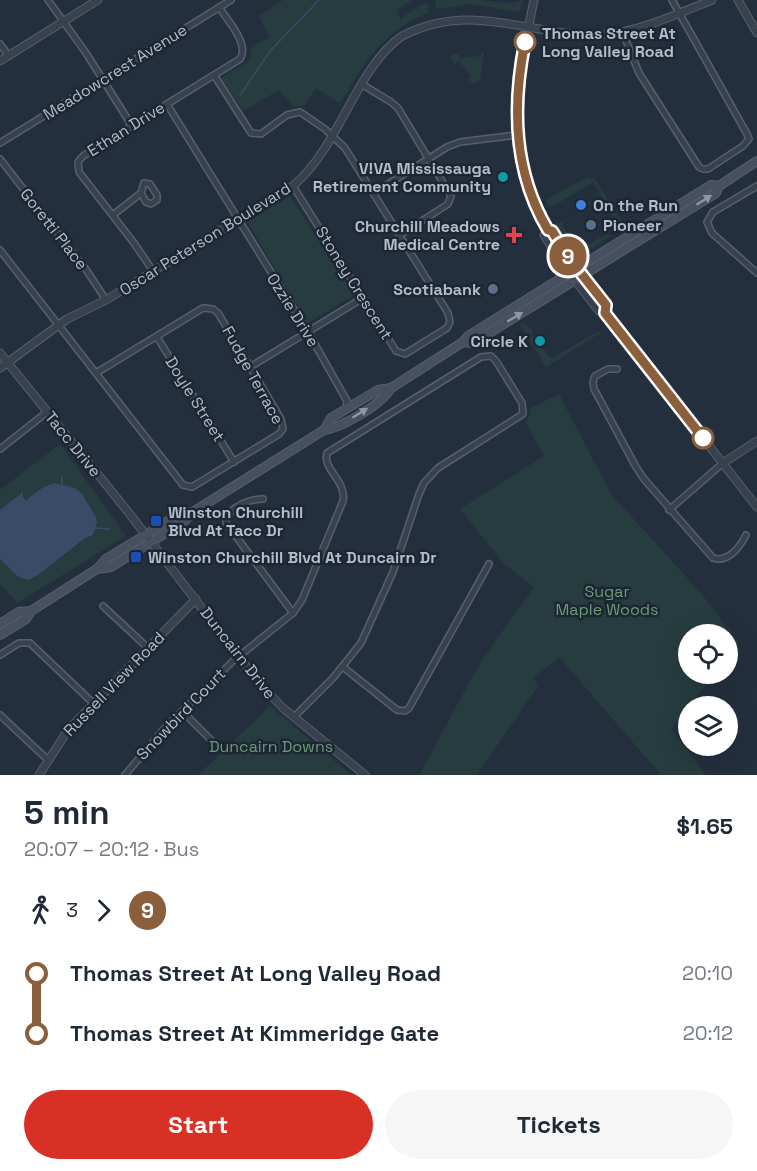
<!DOCTYPE html>
<html lang="en">
<head>
<meta charset="utf-8">
<style>
	:root { --surface:#fff; --page:#f6f6f7; --text:#1f2937; --muted:#747a83; --accent:#d93025 }
	body { margin:0; font-family:"Space Grotesk",sans-serif; background:var(--page); color:var(--text); height:100vh; display:flex; flex-direction:column; font-size:22px; white-space:nowrap }
	* { box-sizing:border-box; margin:0 }
	p { font-size:20px; color:var(--muted) }
	.icon { flex:none; width:33px; height:33px; fill:none; stroke:currentColor; stroke-width:2; stroke-linecap:round; stroke-linejoin:round }
	.map { position:relative; height:775px; overflow:hidden }
	.drawer { display:flex; flex-direction:column; background:var(--surface); flex:1 }
	.drawer>* { flex:none }
	.badge { padding:0 12px; border-radius:20px; font-size:21px; line-height:39px }
	.controls { position:absolute; left:678px; top:624px; display:grid; gap:12px }
	.controls a { display:grid; place-items:center; width:60px; height:60px; border-radius:50%; background:var(--surface); box-shadow:0 6px 24px #0002; font-size:30px }
	.map>.badge { position:absolute; translate:-50% -50%; box-shadow:0 0 0 3px #fff }
	.legs { display:flex; align-items:center; gap:9px; height:66px; padding:0 24px; font-size:20px }
	.legs p { margin-inline-start:auto }
	.overview { display:flex; align-items:center; justify-content:space-between; height:102px; padding:0 24px }
	h1 { font-size:33px; font-weight:600; line-height:45px }
	.action { display:flex; gap:12px; margin-top:auto; padding:12px 24px }
	.action a { flex:1; height:69px; border-radius:36px; background:var(--accent); color:#fff; font-size:24px; font-weight:600; line-height:69px; text-align:center }
	.action a+a { background:var(--page); color:var(--text) }
	ul { padding:0 24px; list-style:none }
	li { display:flex; align-items:center; gap:21px; height:60px; font-size:22px }
	li i { display:grid; place-items:center; width:9px; height:100%; margin:0 8px; background:currentColor }
	li i::after { content:''; width:15px; height:15px; margin:-8px; border:4px solid; border-radius:50%; background:var(--surface) }
	li p { margin-inline-start:auto }
	li:first-child i { background:linear-gradient(#0000 50%,currentColor 0) }
	li:last-child i { background:linear-gradient(currentColor 50%,#0000 0) }
	.map>svg:first-child { display:block }
</style>
</head>
<body>
<div class="map">
<svg width="757" height="775" viewBox="0 0 757 775">
	<rect width="100%" height="100%" fill="#242f3e"/>
	<!-- green -->
	<g fill="#263c3f">
		<path d="M283,0H412L397,10L400,19L424,3L428,4L429,12C380,33 367,61 340,104L316,88L304,106L294,107L279,90L243,111L221,78L250,60L252,46L269,37L259,16Z"/>
		<polygon points="435,0 479,0 511,3 523,0 519,12 471,4 436,9"/>
		<polygon points="481,51 484,53 480,80 473,84 468,80 471,76 459,61 455,64 450,56 459,53 460,58 481,56"/>
		<path d="M587,177L595,179L625,228L619,231C612,215 603,198 593,182L557,204L548,207L546,200Z"/>
		<polygon points="290,196 354,295 308,323 247,222"/>
		<polygon points="565,221 562,224 568,234 572,232 577,239 591,243 606,234 611,236 584,253 582,252 576,255 555,224"/>
		<polygon points="524,322 533,332 531,333 547,355 553,358 591,335 605,330 546,367 520,325"/>
		<polygon points="559,394 611,494 701,593 739,643 728,658 728,634 688,634 688,674 715,674 671,729 706,775 661,775 559,657 533,678 538,686 477,775 419,775 481,661 534,587 504,564 460,509 544,456 525,422 529,416 531,408"/>
		<polygon points="60,444 126,536 17,603 0,583 0,559 18,577 28,580 38,575 85,539 93,535 97,523 96,517 82,494 54,483 42,488 26,500 23,493 0,510 0,490"/>
		<polygon points="270,706 351,775 198,775"/>
	</g>
	<!-- water -->
	<polygon fill="#394c67" points="54,483 75,488 82,494 96,517 97,523 93,535 84,539 38,575 28,580 18,577 0,559 0,510 23,492 23,497 26,500 42,488"/>
	<g fill="none" stroke-linecap="round" stroke-linejoin="round">
		<!-- stream -->
		<g stroke="#394c67" stroke-width="1.5">
			<polyline points="240,95 271,50 319,0"/>
			<polyline points="62,485 62,477"/>
			<polyline points="95,528 110,529"/>
		</g>
		<defs>
			<g id="minor">
				<polyline points="48,0 86,53 132,126"/>
				<polyline points="623,33 639,73 699,167 703,169 708,169 743,146 749,139 747,134 672,0"/>
				<polyline points="0,44 9,56"/>
				<polyline points="214,75 251,133 261,134 287,115 300,112 325,129 345,148 448,313 450,322 447,328 405,354 396,351 293,186"/>
				<polyline points="363,85 391,102 398,108 451,196 448,204 400,235"/>
				<polyline points="167,104 308,332 347,401 346,409"/>
				<polyline points="0,143 231,0"/>
				<polyline points="0,159 87,271 106,300"/>
				<polyline points="757,186 713,212 707,222 712,233 757,273"/>
				<polyline points="374,193 447,147 460,142 517,135"/>
				<polyline points="113,215 141,193 144,183 150,184 157,195 157,200 151,204 146,202 141,193"/>
				<path d="M0,250C61,328 122,406 183,485L192,487L279,434L283,429L281,419L218,313L213,309L203,308L96,373"/>
				<path d="M153,271L134,243L79,172L78,162L83,156L240,59C250,44 227,20 219,7"/>
				<polyline points="157,337 234,462"/>
				<polyline points="250,367 363,298"/>
				<path d="M617,369H608L595,376L593,382L594,389L636,467L644,479L713,558C728,563 740,547 746,535"/>
				<polyline points="0,449 47,412"/>
				<path d="M263,499C249,499 234,506 226,517V523L293,613"/>
				<polyline points="669,510 723,463"/>
				<polyline points="103,606 148,648"/>
				<polyline points="0,655 19,643 30,643 94,704"/>
				<polyline points="343,667 397,710 405,711 409,708 489,564"/>
				<polyline points="182,711 213,742"/>
				<polyline points="0,715 48,760"/>
				<path d="M125,775L163,730L233,661L293,613L302,600L343,501C347,481 322,469 327,453L481,357L491,356L496,361L522,403L523,414L438,468L424,483L419,494L393,572L361,643L333,678L294,717"/>
			</g>
			<g id="tertiary">
				<path d="M534,0C518,77 502,149 543,222C546,228 548,228 553,232C560,238 564,251 570,259C581,275 594,290 606,305L605,313"/>
				<polyline points="738,0 757,33"/>
				<polyline points="0,61 98,0"/>
				<polyline points="548,229 544,235 561,262 599,311 605,313 757,507"/>
				<polyline points="0,353 129,513 259,683 283,708 365,775"/>
				<path d="M0,368L67,319L106,300L293,186C341,145 355,69 402,36C473,0 527,36 600,35C633,34 680,13 712,0"/>
				<polyline points="723,463 757,441"/>
				<polyline points="39,775 68,730 196,599"/>
			</g>
			<g id="secondary">
				<polyline points="463,342 473,343 716,193 719,186 757,161"/>
				<polyline points="324,430 331,418 378,390 391,388 463,342 468,336 711,185 719,186"/>
				<path d="M97,569L111,567L182,523L196,510L324,430C343,427 381,405 391,388"/>
				<polyline points="0,624 19,612 31,611 97,569 106,559 178,515 195,511"/>
				<polyline points="0,635 26,619 31,611"/>
			</g>
		</defs>
		<!-- minor casing -->
		<use href="#minor" stroke="#565f6c" stroke-width="8"/>
		<!-- tertiary casing -->
		<use href="#tertiary" stroke="#565f6c" stroke-width="9"/>
		<!-- secondary casing -->
		<use href="#secondary" stroke="#565f6c" stroke-width="10"/>
		<!-- minor -->
		<use href="#minor" stroke="#38414e" stroke-width="5"/>
		<!-- tertiary -->
		<use href="#tertiary" stroke="#38414e" stroke-width="7"/>
		<!-- secondary -->
		<use href="#secondary" stroke="#465061" stroke-width="8"/>
	</g>
	<!-- one-way arrows -->
	<defs><path id="oneway-solid" d="M-6-.8H1V-3.2L6.5 0L1 3.2V.8H-6Z" transform="scale(1.5)"/></defs>
	<g fill="#8e96a5">
		<use href="#oneway-solid" transform="translate(704 200) rotate(-32)"/>
		<use href="#oneway-solid" transform="translate(515 317) rotate(-31)"/>
		<use href="#oneway-solid" transform="translate(360 413) rotate(-32)"/>
	</g>
	<g fill="none" stroke-linecap="round" stroke-linejoin="round">
		<defs>
			<path id="line-1" d="M525,42C512,106 513,171 548,230L552,231L569,258L606,305L605,313L703,438"/>
		</defs>
		<!-- line-1 casing -->
		<use href="#line-1" stroke="#fff" stroke-width="14"/>
		<!-- line-1 -->
		<use href="#line-1" stroke="#8b5e3c" stroke-width="9"/>
	</g>
	<!-- markers -->
	<g fill="#fff" stroke="#8b5e3c" stroke-width="3">
		<circle cx="525" cy="42" r="10"/>
		<circle cx="703" cy="438" r="10"/>
	</g>
	<g fill="#0f9aa8" stroke="#1d2633" stroke-width="2">
		<circle cx="503" cy="177" r="6"/>
		<circle cx="540" cy="341" r="6"/>
	</g>
	<circle fill="#3f7fe0" stroke="#1d2633" stroke-width="2" cx="581" cy="205" r="6"/>
	<g fill="#5c6f8a" stroke="#1d2633" stroke-width="2">
		<circle cx="591" cy="225" r="6"/>
		<circle cx="493" cy="289" r="6"/>
	</g>
	<path fill="#e0444e" stroke="#1d2633" stroke-width="2" d="M511 226h6v6h6v6h-6v6h-6v-6h-6v-6h6z"/>
	<g fill="#1a4fb4" stroke="#1d2633" stroke-width="2">
		<rect x="150" y="515" width="12" height="12" rx="3"/>
		<rect x="130" y="551" width="12" height="12" rx="3"/>
	</g>
	<g text-anchor="middle" dominant-baseline="central" stroke-width="5" stroke-linejoin="round" paint-order="stroke">
		<!-- stop labels -->
		<g font-size="16" font-weight="bold" fill="#b4bcc9" stroke="#1d2633" text-anchor="start">
			<text x="542" y="33">Thomas Street At<tspan x="542" dy="18">Long Valley Road</tspan></text>
		</g>
		<!-- street labels -->
		<g font-size="16" fill="#b4bcc9" stroke="#1d2633">
			<text transform="translate(115 72) rotate(-32)">Meadowcrest Avenue</text>
			<text transform="translate(126 129) rotate(-32)">Ethan Drive</text>
			<text transform="translate(54 229) rotate(52)">Goretti Place</text>
			<text transform="translate(205 239) rotate(-32)">Oscar Peterson Boulevard</text>
			<text transform="translate(354 283) rotate(58)">Stoney Crescent</text>
			<text transform="translate(293 310) rotate(58)">Ozzie Drive</text>
			<text transform="translate(253 375) rotate(61)">Fudge Terrace</text>
			<text transform="translate(195 399) rotate(58)">Doyle Street</text>
			<text transform="translate(73 444) rotate(51)">Tacc Drive</text>
			<text transform="translate(238 653) rotate(52)">Duncairn Drive</text>
			<text transform="translate(114 684) rotate(-46)">Russell View Road</text>
			<text transform="translate(181 714) rotate(-46)">Snowbird Court</text>
		</g>
		<!-- poi labels -->
		<g font-size="16" font-weight="bold" fill="#b4bcc9" stroke="#1d2633" text-anchor="end">
			<text x="491" y="168">V!VA Mississauga<tspan x="491" dy="18">Retirement Community</tspan></text>
			<text x="593" y="205" text-anchor="start">On the Run</text>
			<text x="603" y="225" text-anchor="start">Pioneer</text>
			<text x="500" y="226">Churchill Meadows<tspan x="500" dy="18">Medical Centre</tspan></text>
			<text x="481" y="289">Scotiabank</text>
			<text x="528" y="341">Circle K</text>
			<text x="168" y="512" text-anchor="start">Winston Churchill<tspan x="168" dy="18">Blvd At Tacc Dr</tspan></text>
			<text x="148" y="557" text-anchor="start">Winston Churchill Blvd At Duncairn Dr</text>
		</g>
		<!-- park labels -->
		<g font-size="16" fill="#6b9a76" stroke="#1d2633">
			<text x="607" y="591">Sugar<tspan x="607" dy="18">Maple Woods</tspan></text>
			<text x="271" y="746">Duncairn Downs</text>
		</g>
	</g>
</svg>
<div class="controls">
<a><svg class="icon" aria-label="locate" viewBox="0 0 24 24"><circle cx="12" cy="12" r="6"/><path d="M12 2v4M12 18v4M2 12h4M18 12h4"/></svg></a>
<a><svg class="icon" aria-label="layers" viewBox="0 0 24 24"><path d="M12 4l9 5-9 5-9-5zM3 14l9 5 9-5"/></svg></a>
</div>
<b class="badge" style="left:568px;top:256px;background:#8b5e3c;color:#fff">9</b>
</div>
<section class="drawer">
<div class="overview"><div><h1>5 min</h1><p>20:07 – 20:12 · Bus</p></div><b>$1.65</b></div>
<div class="legs"><svg class="icon" aria-label="walk" viewBox="0 0 24 24"><circle cx="13" cy="4" r="2"/><path d="M13 8l-2 6 4 7M11 14l-3 7M7 12l3-4h3l4 4"/></svg>3<svg class="icon" aria-label="forward" viewBox="0 0 24 24"><path d="M9 5l7 7-7 7"/></svg><b class="badge" style="background:#8b5e3c;color:#fff">9</b></div>
<ul>
<li><i style="color:#8b5e3c"></i><b>Thomas Street At Long Valley Road</b><p>20:10</p></li>
<li><i style="color:#8b5e3c"></i><b>Thomas Street At Kimmeridge Gate</b><p>20:12</p></li>
</ul>
<div class="action"><a>Start</a><a>Tickets</a></div>
</section>
</body>
</html>
